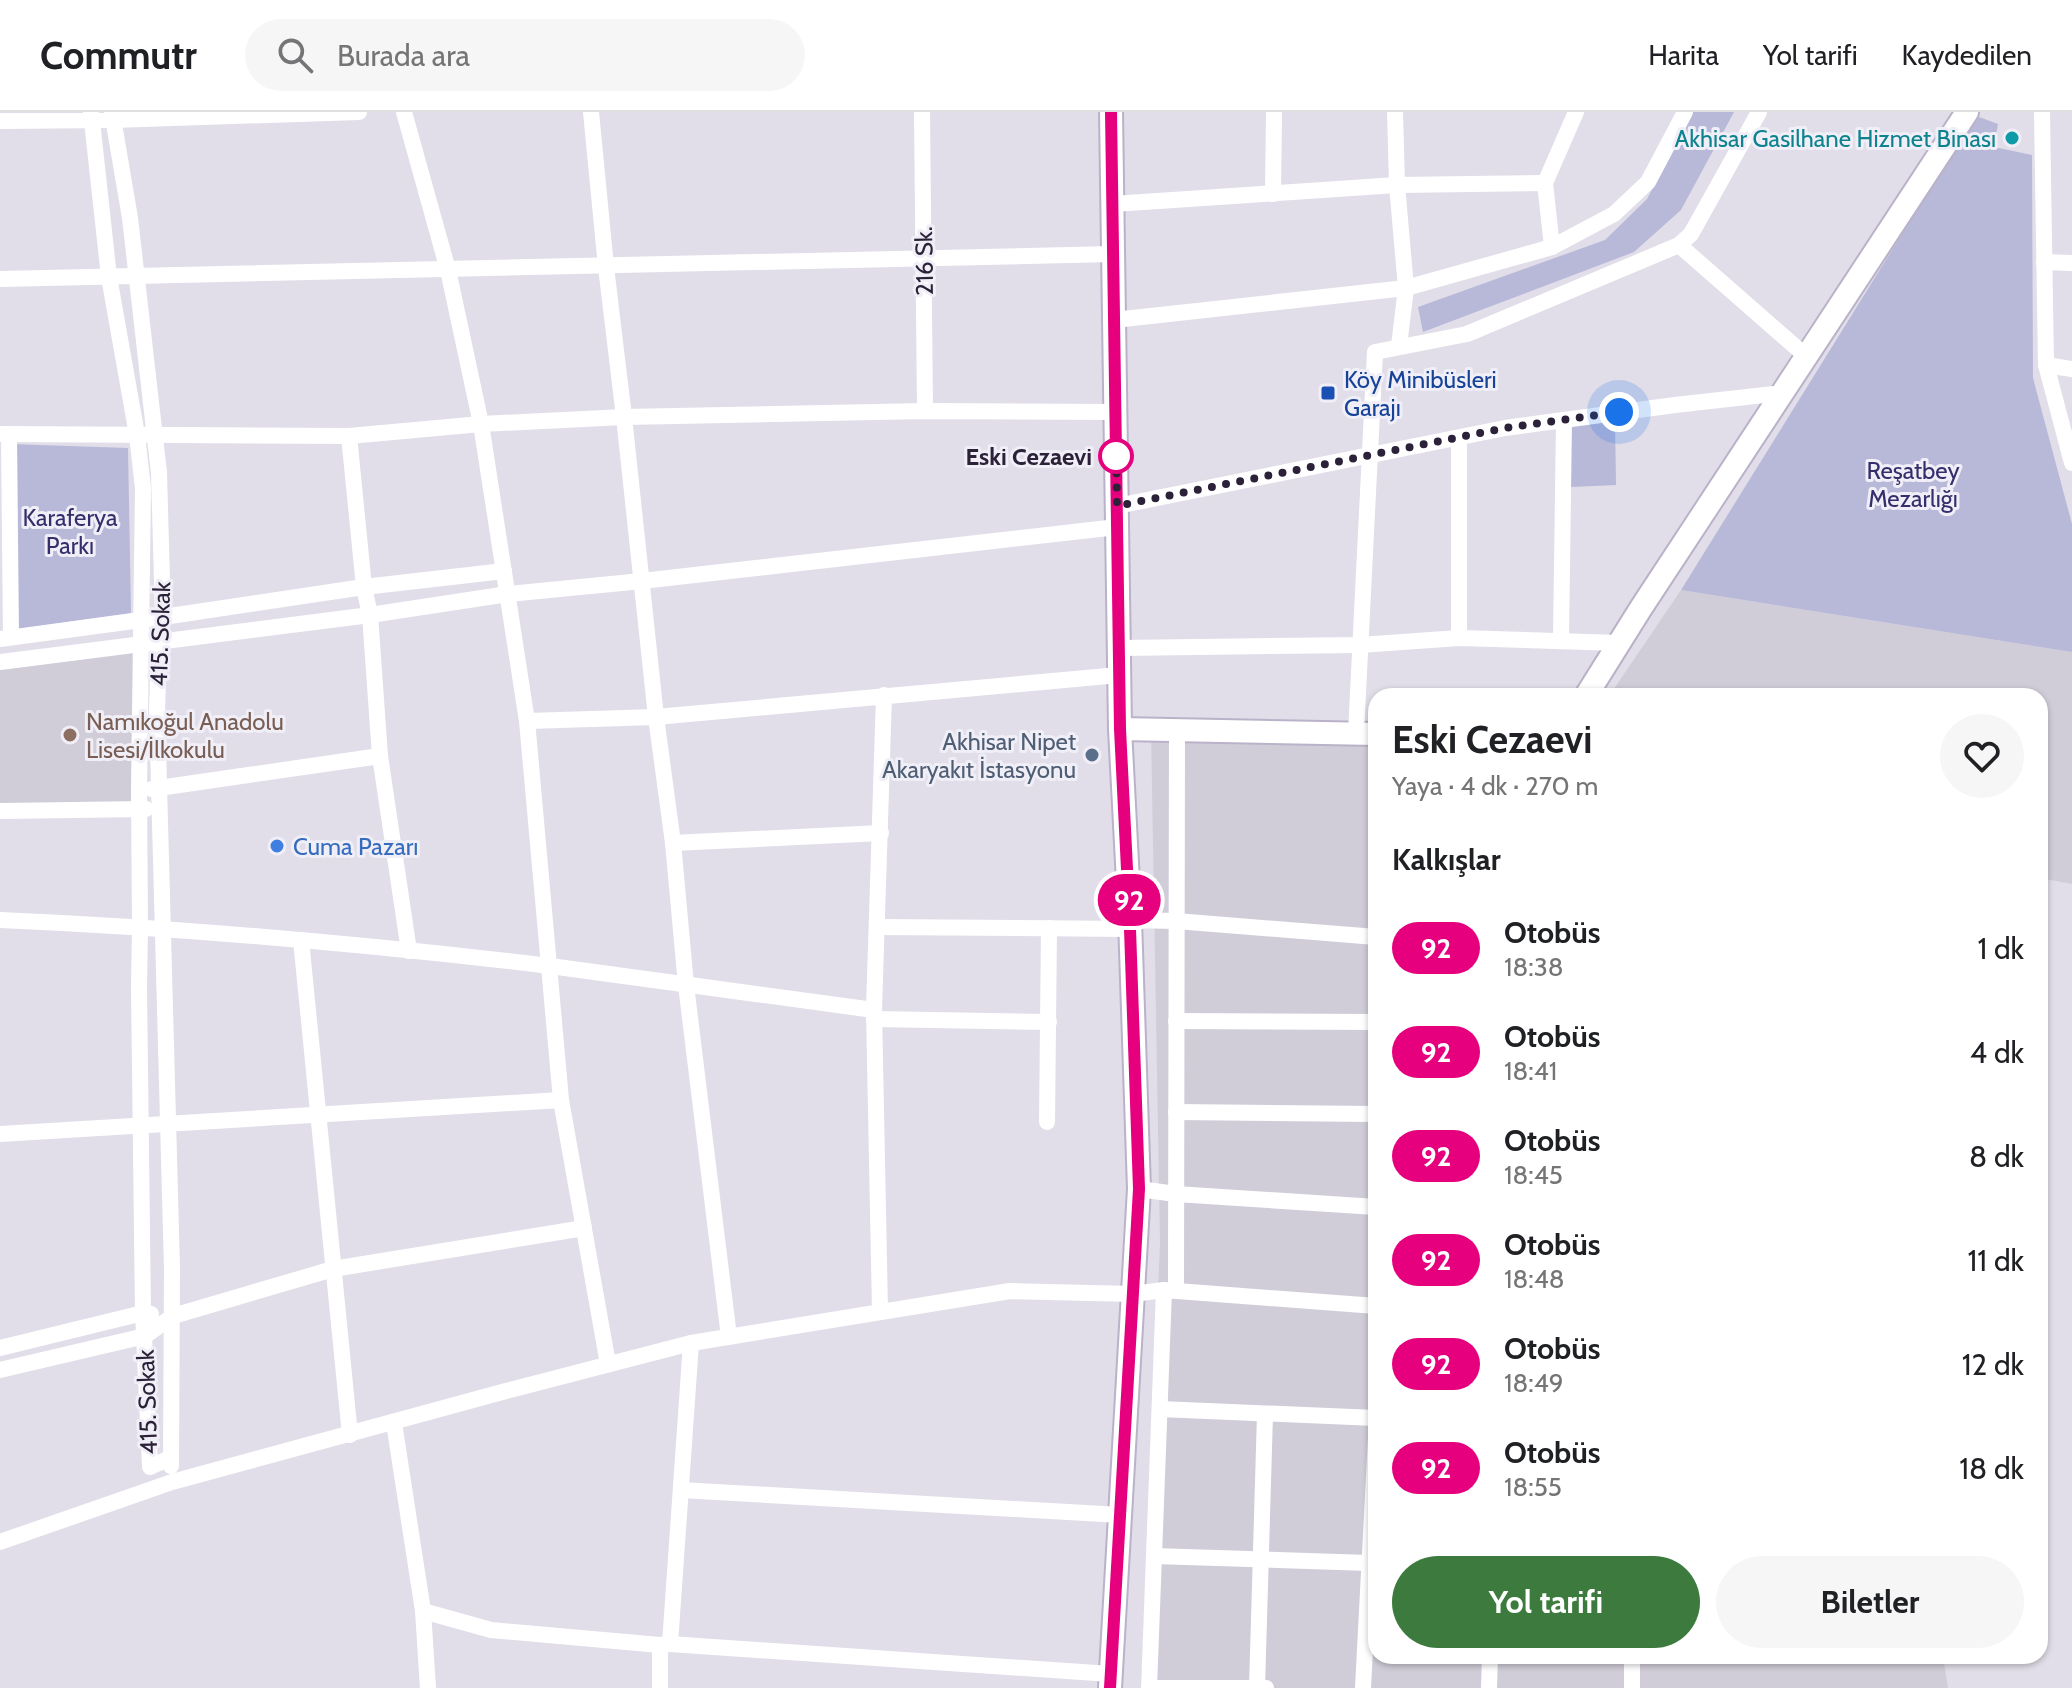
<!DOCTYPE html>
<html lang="tr">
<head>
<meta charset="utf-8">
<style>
	:root { --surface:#fff; --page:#f6f6f6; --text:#202124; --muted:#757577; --line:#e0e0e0; --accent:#3c7b3d }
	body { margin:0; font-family:Cabin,sans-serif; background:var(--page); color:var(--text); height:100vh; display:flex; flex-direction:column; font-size:30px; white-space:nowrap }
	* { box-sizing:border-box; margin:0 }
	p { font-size:26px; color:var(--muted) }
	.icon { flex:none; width:44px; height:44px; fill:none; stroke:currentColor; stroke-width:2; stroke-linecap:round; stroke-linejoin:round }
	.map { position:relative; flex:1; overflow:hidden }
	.sheet { position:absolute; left:1368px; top:576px; width:680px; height:976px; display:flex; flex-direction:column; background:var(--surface); border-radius:24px; box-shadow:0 2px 6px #0004 }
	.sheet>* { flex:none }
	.badge { padding:0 16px; border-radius:26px; font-size:28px; line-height:52px }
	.you { position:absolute; width:40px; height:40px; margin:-20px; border:6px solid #fff; border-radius:50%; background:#1a73e8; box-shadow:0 0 0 12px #1a73e833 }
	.map>.badge { position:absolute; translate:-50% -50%; box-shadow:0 0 0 4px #fff }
	h2 { padding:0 24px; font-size:30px; line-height:72px }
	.round { display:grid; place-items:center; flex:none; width:84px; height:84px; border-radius:42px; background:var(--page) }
	.summary { display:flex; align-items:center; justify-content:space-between; height:136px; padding:0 24px }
	h1 { font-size:38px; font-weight:700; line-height:60px }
	.action { display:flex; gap:16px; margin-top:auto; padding:16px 24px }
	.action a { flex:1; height:92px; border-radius:48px; background:var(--accent); color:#fff; font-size:32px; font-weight:700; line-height:92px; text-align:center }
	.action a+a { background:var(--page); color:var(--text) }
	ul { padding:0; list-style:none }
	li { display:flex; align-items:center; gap:24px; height:104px; padding:0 24px }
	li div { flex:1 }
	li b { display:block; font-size:30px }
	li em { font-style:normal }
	li .badge { min-width:88px; font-weight:700; text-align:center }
	header { display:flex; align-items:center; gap:48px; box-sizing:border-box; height:112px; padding:0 40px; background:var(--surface); border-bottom:2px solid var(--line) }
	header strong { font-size:38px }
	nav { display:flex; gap:44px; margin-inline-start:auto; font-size:28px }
	.search { width:560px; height:72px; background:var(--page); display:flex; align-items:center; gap:20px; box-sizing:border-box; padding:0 28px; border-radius:44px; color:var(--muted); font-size:30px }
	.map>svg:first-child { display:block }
</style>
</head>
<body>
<header>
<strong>Commutr</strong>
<div class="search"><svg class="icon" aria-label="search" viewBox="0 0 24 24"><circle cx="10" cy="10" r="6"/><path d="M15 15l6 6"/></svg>Burada ara</div>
<nav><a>Harita</a><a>Yol tarifi</a><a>Kaydedilen</a></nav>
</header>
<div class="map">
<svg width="2072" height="1576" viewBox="0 0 2072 1576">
	<rect width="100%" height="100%" fill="#e1dee9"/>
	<!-- built -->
	<g fill="#d0cdd9">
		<polygon points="1681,478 2072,540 2072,772 2040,766 2040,584 1609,584"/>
		<polygon points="140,531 139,697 0,699 0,550"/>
		<polygon points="1151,619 1376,627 1376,1544 1943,1544 1948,1576 1141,1576 1160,1132"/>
	</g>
	<!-- green -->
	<g fill="#b8b8d9">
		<polygon points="1693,0 1734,0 1681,98 1634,140 1423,220 1418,195 1605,128 1647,87"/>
		<polygon points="1979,5 1998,12 1994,35 2032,43 2033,266 2072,412 2072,540 1681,478 1964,22"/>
		<polygon points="1615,308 1616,373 1571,375 1567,314"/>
		<polygon points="9,332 128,336 131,501 11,518"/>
	</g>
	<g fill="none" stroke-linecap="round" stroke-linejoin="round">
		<defs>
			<g id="secondary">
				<polyline points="1586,584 1641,496 1967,0"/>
				<polyline points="1120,617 1376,622"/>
				<polyline points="1110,1576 1139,1077 1130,808 1120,617 1111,0"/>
			</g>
		</defs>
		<!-- secondary casing -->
		<use href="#secondary" stroke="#bab2c8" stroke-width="26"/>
		<!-- street -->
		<g stroke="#fff" stroke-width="16">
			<polyline points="91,0 109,165 137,323 143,376 139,678 140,814 139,876 143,1201 150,1355 170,1346"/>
			<polyline points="112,0 130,106 159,361 163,505 159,530 157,599 172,1157 171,1354"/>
			<polyline points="404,0 448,158 481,312 527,609 561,988 608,1252"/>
			<polyline points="591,0 606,155 624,305 656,605 673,731 686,873 729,1225"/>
			<polyline points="922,0 925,299"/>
			<polyline points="1395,0 1397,73 1406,176 1399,234"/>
			<polyline points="2042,0 2046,253 2072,351"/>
			<polyline points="0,9 113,8 359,0"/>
			<polyline points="1273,82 1274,0"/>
			<polyline points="1113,92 1397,73 1545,71"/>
			<polyline points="1679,133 1806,244"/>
			<polyline points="1552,135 1545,71 1576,0"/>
			<polyline points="2044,150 2072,151"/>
			<polyline points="0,167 1113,142"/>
			<polyline points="1114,208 1406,176 1552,135 1614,102 1648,70 1685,0"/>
			<polyline points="2046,253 2072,257"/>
			<polyline points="0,322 349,324 481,312 624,305 925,299 1116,300"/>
			<polyline points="9,322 11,525"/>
			<polyline points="349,324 364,475 370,503 380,644 409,839"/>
			<polyline points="1459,326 1459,526"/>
			<polyline points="1117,394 1505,316 1675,293 1782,281"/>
			<polyline points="0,527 163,505 364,475 504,459"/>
			<polyline points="1561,529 1564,308"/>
			<polyline points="1119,536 1360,533 1459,526 1619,531"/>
			<polyline points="0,550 370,503 508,482 642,469 1117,415"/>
			<polyline points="527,609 656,605 1119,563"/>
			<polyline points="1356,621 1375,240 1467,222 1679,133 1691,122 1759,0"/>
			<polyline points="152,677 380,644"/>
			<polyline points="0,699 146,697"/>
			<polyline points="673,731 881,721"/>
			<path d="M0,808C184,816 367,832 550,854C658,868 766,884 874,898"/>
			<polyline points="1130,808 1176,809 1376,825"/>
			<polyline points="877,815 1130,817"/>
			<polyline points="301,828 350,1323"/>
			<polyline points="874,907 1049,910"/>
			<polyline points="1176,909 1376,910"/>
			<polyline points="1176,1000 1376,1002"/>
			<polyline points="1047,1010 1049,816"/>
			<polyline points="0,1022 561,988"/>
			<polyline points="1139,1077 1176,1082 1376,1095"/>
			<polyline points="1164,1178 1149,1576 1266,1576"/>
			<polyline points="1176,1179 1177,619"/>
			<polyline points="880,1200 874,898 884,583"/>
			<polyline points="0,1236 143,1201 151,1202"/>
			<polyline points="0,1258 145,1224 173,1204 333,1157 584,1116"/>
			<polyline points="1160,1297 1376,1306"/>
			<polyline points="394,1311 423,1499 428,1576"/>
			<polyline points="681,1378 1120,1403"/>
			<polyline points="0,1430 172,1370 506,1279 691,1231 1010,1179 1133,1182 1164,1178 1376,1194"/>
			<polyline points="1154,1444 1369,1451"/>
			<polyline points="423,1499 491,1518 660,1533"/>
			<polyline points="670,1532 1111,1562"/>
			<polyline points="660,1576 660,1533 670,1532 691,1231"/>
			<polyline points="1257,1576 1265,1302"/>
			<polyline points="1363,1576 1376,1326"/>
			<polyline points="1489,1576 1490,1544"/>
			<polyline points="1632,1576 1632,1544"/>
		</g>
		<!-- secondary -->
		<use href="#secondary" stroke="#fff" stroke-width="22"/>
	</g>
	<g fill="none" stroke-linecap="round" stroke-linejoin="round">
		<defs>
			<polyline id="line" points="1110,1576 1139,1077 1130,817 1120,617 1111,0"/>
		</defs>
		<!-- line casing -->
		<use href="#line" stroke="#fff" stroke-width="18"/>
		<!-- line -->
		<use href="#line" stroke="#e6007e" stroke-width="12"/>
		<!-- walk -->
		<polyline stroke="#2b2138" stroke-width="8" stroke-dasharray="0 14.4" points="1116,344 1116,331 1117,394 1505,316 1619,300"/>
	</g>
	<!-- markers -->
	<circle fill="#0f9aa8" stroke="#f0eef6" stroke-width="3" cx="2012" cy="26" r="8"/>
	<rect fill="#1a4fb4" stroke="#f0eef6" stroke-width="3" x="1320" y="273" width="16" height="16" rx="4"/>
	<circle fill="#fff" stroke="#e6007e" stroke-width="4" cx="1116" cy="344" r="16"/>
	<circle fill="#8d6e63" stroke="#f0eef6" stroke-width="3" cx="70" cy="623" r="8"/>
	<circle fill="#5c6f8a" stroke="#f0eef6" stroke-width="3" cx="1092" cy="643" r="8"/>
	<circle fill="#3f7fe0" stroke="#f0eef6" stroke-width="3" cx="277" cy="734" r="8"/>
	<g text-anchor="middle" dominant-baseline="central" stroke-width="6" stroke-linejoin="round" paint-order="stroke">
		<!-- culture labels -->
		<g font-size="24" fill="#0d838f" stroke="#f0eef6" text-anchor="end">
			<text x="1996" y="26">Akhisar Gasilhane Hizmet Binası</text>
		</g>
		<!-- street labels -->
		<g font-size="24" fill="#2b2138" stroke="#f0eef6">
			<text transform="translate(924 149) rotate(-91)">216 Sk.</text>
			<text transform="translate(160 522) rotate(-88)">415. Sokak</text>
			<text transform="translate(147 1290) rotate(-92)">415. Sokak</text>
		</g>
		<!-- transit labels -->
		<g font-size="24" fill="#164399" stroke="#f0eef6" text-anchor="start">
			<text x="1344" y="267">Köy Minibüsleri<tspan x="1344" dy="28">Garajı</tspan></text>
		</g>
		<!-- stop labels -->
		<g font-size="24" font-weight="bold" fill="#2b2138" stroke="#f0eef6" text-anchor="end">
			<text x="1092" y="344">Eski Cezaevi</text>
		</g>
		<!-- park labels -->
		<g font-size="24" fill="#352e6c" stroke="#f0eef6">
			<text x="1913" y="358">Reşatbey<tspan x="1913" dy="28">Mezarlığı</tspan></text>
			<text x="70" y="405">Karaferya<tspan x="70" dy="28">Parkı</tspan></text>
		</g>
		<!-- education labels -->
		<g font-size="24" fill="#785e54" stroke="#f0eef6" text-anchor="start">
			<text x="86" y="609">Namıkoğul Anadolu<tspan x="86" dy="28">Lisesi/İlkokulu</tspan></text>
		</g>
		<!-- service labels -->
		<g font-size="24" fill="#4e5e75" stroke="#f0eef6" text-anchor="end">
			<text x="1076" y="629">Akhisar Nipet<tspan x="1076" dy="28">Akaryakıt İstasyonu</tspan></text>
		</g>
		<!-- shop labels -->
		<g font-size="24" fill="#366cbe" stroke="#f0eef6" text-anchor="start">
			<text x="293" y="734">Cuma Pazarı</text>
		</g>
	</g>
</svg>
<div class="you" style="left:1619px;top:300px"></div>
<b class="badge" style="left:1129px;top:788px;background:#e6007e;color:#fff">92</b>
<section class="sheet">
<div class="summary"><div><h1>Eski Cezaevi</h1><p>Yaya · 4 dk · 270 m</p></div><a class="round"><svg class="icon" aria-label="heart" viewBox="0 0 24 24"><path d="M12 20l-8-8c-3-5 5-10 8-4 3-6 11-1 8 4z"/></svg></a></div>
<h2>Kalkışlar</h2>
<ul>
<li><span class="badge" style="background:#e6007e;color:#fff">92</span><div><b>Otobüs</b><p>18:38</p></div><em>1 dk</em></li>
<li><span class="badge" style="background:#e6007e;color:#fff">92</span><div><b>Otobüs</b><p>18:41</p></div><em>4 dk</em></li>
<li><span class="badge" style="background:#e6007e;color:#fff">92</span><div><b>Otobüs</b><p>18:45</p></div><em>8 dk</em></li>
<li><span class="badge" style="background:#e6007e;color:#fff">92</span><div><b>Otobüs</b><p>18:48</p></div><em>11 dk</em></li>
<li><span class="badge" style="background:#e6007e;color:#fff">92</span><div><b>Otobüs</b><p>18:49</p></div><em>12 dk</em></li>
<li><span class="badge" style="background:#e6007e;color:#fff">92</span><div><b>Otobüs</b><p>18:55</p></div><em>18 dk</em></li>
</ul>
<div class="action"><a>Yol tarifi</a><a>Biletler</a></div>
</section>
</div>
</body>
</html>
